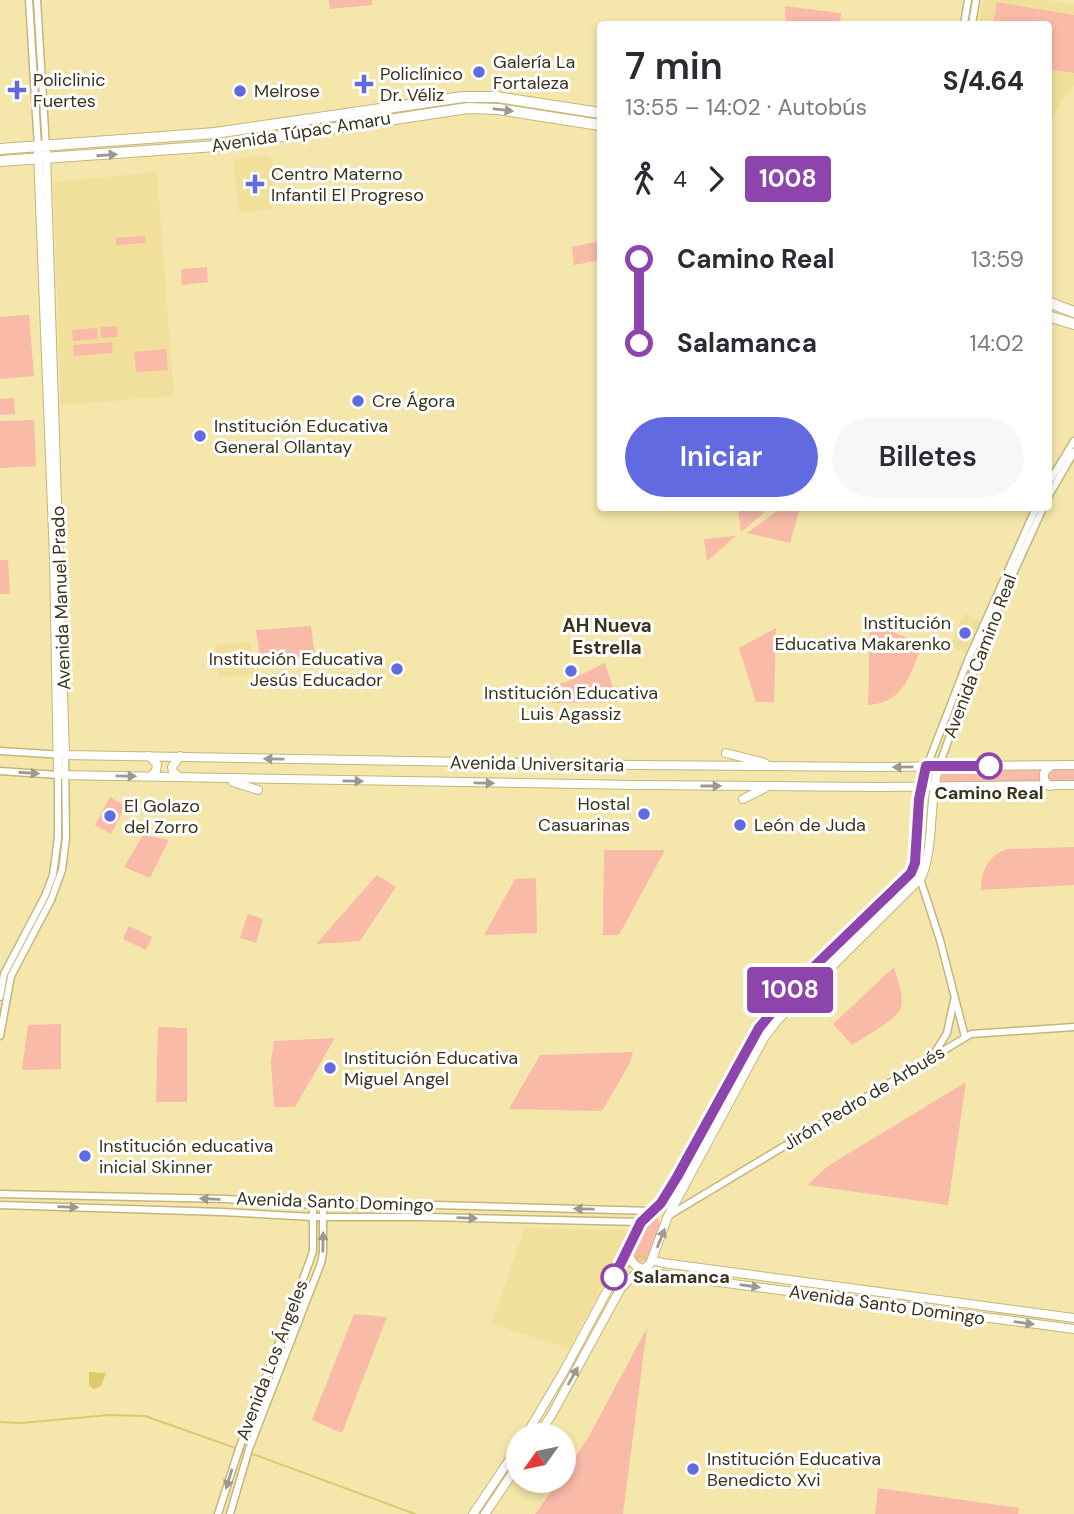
<!DOCTYPE html>
<html lang="es">
<head>
<meta charset="utf-8">
<style>
	:root { --surface:#fff; --page:#f7f7f7; --text:#2b2b33; --muted:#7c7c81; --accent:#626ae2 }
	body { margin:0; font-family:"DM Sans",sans-serif; background:var(--page); color:var(--text); height:100vh; display:flex; flex-direction:column; font-size:26px; white-space:nowrap }
	* { box-sizing:border-box; margin:0 }
	p { font-size:23px; color:var(--muted) }
	.icon { flex:none; width:38px; height:38px; fill:none; stroke:currentColor; stroke-width:2; stroke-linecap:round; stroke-linejoin:round }
	.map { position:relative; flex:1; overflow:hidden }
	.side { position:absolute; left:597px; top:21px; width:455px; height:490px; display:flex; flex-direction:column; background:var(--surface); border-radius:7px; box-shadow:0 4px 10px #0003 }
	.side>* { flex:none }
	.badge { padding:0 14px; border-radius:5px; font-size:24px; line-height:46px }
	.needle { width:46px; rotate:237deg }
	.tools { position:absolute; left:506px; top:1423px; display:grid; gap:14px }
	.tools a { display:grid; place-items:center; width:70px; height:70px; border-radius:50%; background:var(--surface); box-shadow:0 4px 10px #0003; font-size:35px }
	.map>.badge { position:absolute; translate:-50% -50%; box-shadow:0 0 0 4px #fff }
	.legs { display:flex; align-items:center; gap:10px; height:77px; padding:0 28px; font-size:23px }
	.legs p { margin-inline-start:auto }
	.summary { display:flex; align-items:center; justify-content:space-between; height:119px; padding:0 28px }
	h1 { font-size:38px; font-weight:600; line-height:52px }
	.action { display:flex; gap:14px; margin-top:auto; padding:14px 28px }
	.action a { flex:1; height:80px; border-radius:42px; background:var(--accent); color:#fff; font-size:28px; font-weight:600; line-height:80px; text-align:center }
	.action a+a { background:var(--page); color:var(--text) }
	ul { padding:0 28px; list-style:none }
	li { display:flex; align-items:center; gap:24px; height:84px; font-size:26px }
	li i { display:grid; place-items:center; width:10px; height:100%; margin:0 9px; background:currentColor }
	li i::after { content:''; width:18px; height:18px; margin:-9px; border:5px solid; border-radius:50%; background:var(--surface) }
	li p { margin-inline-start:auto }
	li:first-child i { background:linear-gradient(#0000 50%,currentColor 0) }
	li:last-child i { background:linear-gradient(currentColor 50%,#0000 0) }
	.map>svg:first-child { display:block }
</style>
</head>
<body>
<div class="map">
<svg width="1074" height="1514" viewBox="0 0 1074 1514">
	<rect width="100%" height="100%" fill="#f5e7ab"/>
	<!-- built -->
	<g fill="#f0e09b">
		<polygon points="983,0 1045,0 1074,5 1074,85 1048,122 1048,24 979,24"/>
		<polygon points="267,155 271,157 275,182 273,189 270,190 272,209 239,213 233,159"/>
		<polygon points="157,172 174,396 61,405 53,182"/>
		<polygon points="964,613 980,620 966,654 950,647"/>
		<polygon points="250,642 254,674 218,677 215,645"/>
		<polygon points="404,659 406,676 389,678 387,662"/>
		<polygon points="525,1228 633,1230 569,1348 491,1324"/>
	</g>
	<!-- green -->
	<g fill="#f9baa8">
		<polygon points="329,0 372,0 372,5 330,9"/>
		<polygon points="997,2 1074,15 1074,73 1048,69 1048,24 993,24"/>
		<polygon points="785,6 841,13 840,24 786,24"/>
		<polygon points="145,236 146,243 116,245 116,238"/>
		<polygon points="600,241 600,260 574,265 572,247"/>
		<polygon points="207,267 208,282 182,285 181,269"/>
		<polygon points="29,315 34,376 0,379 0,317"/>
		<polygon points="117,326 118,337 101,338 100,327"/>
		<polygon points="97,328 98,339 73,341 72,330"/>
		<polygon points="112,342 113,353 74,356 73,345"/>
		<polygon points="166,349 168,370 136,372 134,352"/>
		<polygon points="14,398 15,414 0,415 0,399"/>
		<polygon points="34,420 36,466 0,468 0,421"/>
		<polygon points="738,508 762,508 764,513 741,532"/>
		<polygon points="781,508 800,508 790,543 747,533"/>
		<polygon points="736,536 707,561 704,539"/>
		<polygon points="0,560 8,560 10,594 0,594"/>
		<path d="M870,623L923,644C910,673 905,703 868,705Z"/>
		<polygon points="311,626 315,658 260,658 256,630"/>
		<polygon points="776,628 774,702 756,702 739,648"/>
		<polygon points="605,663 618,702 553,703 551,685 566,682"/>
		<polygon points="1074,768 1074,782 937,783 941,769"/>
		<polygon points="110,797 126,806 111,834 95,825"/>
		<polygon points="143,835 169,840 150,878 124,867"/>
		<path d="M1074,847V885L981,890C981,870 988,856 1007,849Z"/>
		<polygon points="604,850 665,850 619,935 603,935"/>
		<polygon points="377,875 396,887 360,941 316,944"/>
		<polygon points="536,878 537,933 484,935 515,879"/>
		<polygon points="248,914 263,919 256,943 240,938"/>
		<polygon points="129,926 152,937 146,950 123,939"/>
		<path d="M894,967C897,978 904,996 901,1007C897,1020 864,1037 852,1045L833,1024Z"/>
		<polygon points="61,1024 61,1069 22,1070 28,1025"/>
		<polygon points="158,1027 187,1028 187,1102 156,1102"/>
		<polygon points="335,1038 295,1107 274,1107 271,1062 274,1041"/>
		<polygon points="633,1052 630,1063 602,1111 509,1109 540,1055"/>
		<polygon points="966,1082 948,1205 807,1185 828,1166"/>
		<polygon points="651,1216 658,1218 660,1225 648,1259 639,1263 636,1260 634,1253 647,1219"/>
		<polygon points="354,1314 387,1317 342,1433 312,1420"/>
		<polygon points="647,1328 623,1514 535,1514 559,1481 564,1480 564,1473 588,1438"/>
		<polygon points="878,1488 1019,1508 1018,1514 875,1514"/>
	</g>
	<!-- water -->
	<polygon fill="#ddc86a" points="89,1372 106,1373 101,1386 94,1389 89,1386"/>
	<g fill="none" stroke-linecap="round" stroke-linejoin="round">
		<!-- stream -->
		<g stroke="#ddc86a" stroke-width="2">
			<polyline points="634,1261 640,1255 649,1261"/>
			<polyline points="619,1276 630,1265"/>
			<polyline points="996,1312 1074,1322"/>
			<polyline points="572,1365 577,1355"/>
			<polyline points="0,1422 21,1423 109,1415 145,1416 244,1451"/>
			<polyline points="538,1422 564,1379"/>
			<polyline points="250,1453 415,1514"/>
		</g>
		<defs>
			<g id="minor">
				<polyline points="29,0 38,147"/>
				<polyline points="37,0 46,147"/>
				<polyline points="964,24 968,0"/>
				<polyline points="972,24 976,0"/>
				<polyline points="1048,484 1074,441"/>
				<polyline points="1048,497 1074,452"/>
				<polyline points="0,751 65,755 66,838 62,870 51,900 11,976 0,1036"/>
				<polyline points="927,766 968,660 1036,508"/>
				<polyline points="939,766 992,620 1043,508"/>
				<polyline points="0,771 58,775 58,838 53,875 45,896 4,974 0,997"/>
				<polyline points="915,863 940,940 965,1037"/>
				<polyline points="934,1054 947,1033 954,1000"/>
				<polyline points="0,1194 226,1199 313,1205 398,1204 652,1211"/>
				<polyline points="0,1205 222,1212 313,1217 427,1217 641,1222"/>
				<polyline points="668,1216 971,1034 1074,1027"/>
				<polyline points="218,1514 240,1446 309,1263 313,1251 313,1205"/>
				<polyline points="230,1514 249,1449 321,1263 323,1253 323,1205"/>
			</g>
			<g id="major">
				<polyline points="38,153 54,558 58,775 636,785 880,787 1074,785"/>
				<polyline points="46,153 65,755 635,765 879,767 1074,765"/>
				<polyline points="726,753 765,763"/>
				<polyline points="149,756 157,764 156,771 151,776"/>
				<polyline points="179,777 173,772 172,767 180,756"/>
				<polyline points="233,782 258,790"/>
				<path d="M1050,786C1041,780 1042,771 1051,766"/>
				<polyline points="743,799 765,788"/>
				<path d="M628,1252C632,1269 643,1269 658,1274L1074,1329"/>
				<polyline points="652,1260 663,1263 1074,1318"/>
				<polyline points="526,1435 564,1371 628,1252 641,1222 664,1199 748,1046 768,1016 792,988 910,873 915,863 919,799 927,766"/>
				<path d="M538,1435L551,1416L621,1288L634,1275L650,1264L668,1216L764,1038L777,1021L921,878C935,847 928,801 939,766"/>
				<polyline points="473,1514 518,1447"/>
				<polyline points="485,1514 518,1465"/>
			</g>
			<g id="highway">
				<polyline points="0,149 215,133 463,97 497,97 600,113"/>
				<polyline points="0,161 216,146 468,108 498,109 600,125"/>
				<polyline points="1048,302 1074,312"/>
				<polyline points="1048,316 1074,324"/>
			</g>
		</defs>
		<!-- minor casing -->
		<use href="#minor" stroke="#c4b67b" stroke-width="9"/>
		<!-- major casing -->
		<use href="#major" stroke="#c4b67b" stroke-width="10"/>
		<!-- highway casing -->
		<use href="#highway" stroke="#c4b67b" stroke-width="12"/>
		<!-- minor -->
		<use href="#minor" stroke="#fff" stroke-width="6"/>
		<!-- major -->
		<use href="#major" stroke="#fff" stroke-width="8"/>
		<!-- highway -->
		<use href="#highway" stroke="#fff" stroke-width="10"/>
	</g>
	<!-- one-way arrows -->
	<defs><path id="oneway-solid" d="M-6-.8H1V-3.2L6.5 0L1 3.2V.8H-6Z" transform="scale(1.75)"/></defs>
	<g fill="#9c9a8e">
		<use href="#oneway-solid" transform="translate(503 110) rotate(7)"/>
		<use href="#oneway-solid" transform="translate(107 155) rotate(-4)"/>
		<use href="#oneway-solid" transform="translate(274 759) rotate(-179)"/>
		<use href="#oneway-solid" transform="translate(903 767) rotate(179)"/>
		<use href="#oneway-solid" transform="translate(29 773) rotate(4)"/>
		<use href="#oneway-solid" transform="translate(126 776) rotate(1)"/>
		<use href="#oneway-solid" transform="translate(353 781) rotate(1)"/>
		<use href="#oneway-solid" transform="translate(484 783) rotate(1)"/>
		<use href="#oneway-solid" transform="translate(711 786)"/>
		<use href="#oneway-solid" transform="translate(210 1199) rotate(-178)"/>
		<use href="#oneway-solid" transform="translate(68 1207) rotate(2)"/>
		<use href="#oneway-solid" transform="translate(584 1209) rotate(-179)"/>
		<use href="#oneway-solid" transform="translate(467 1218) rotate(2)"/>
		<use href="#oneway-solid" transform="translate(661 1238) rotate(-68)"/>
		<use href="#oneway-solid" transform="translate(323 1242) rotate(-89)"/>
		<use href="#oneway-solid" transform="translate(750 1286) rotate(8)"/>
		<use href="#oneway-solid" transform="translate(1024 1323) rotate(8)"/>
		<use href="#oneway-solid" transform="translate(573 1376) rotate(-61)"/>
		<use href="#oneway-solid" transform="translate(229 1479) rotate(107)"/>
	</g>
	<g fill="none" stroke-linecap="round" stroke-linejoin="round">
		<defs>
			<polyline id="line-1" points="614,1277 641,1222 661,1203 677,1177 759,1028 792,988 911,873 915,863 919,799 926,766 989,766"/>
		</defs>
		<!-- line-1 casing -->
		<use href="#line-1" stroke="#fff" stroke-width="16"/>
		<!-- line-1 -->
		<use href="#line-1" stroke="#8e44ad" stroke-width="10"/>
	</g>
	<!-- markers -->
	<g fill="#626ae2" stroke="#fff" stroke-width="2.5">
		<circle cx="479" cy="72" r="7"/>
		<path d="M360.5 73.5h7v7h7v7h-7v7h-7v-7h-7v-7h7z"/>
		<path d="M13.5 79.5h7v7h7v7h-7v7h-7v-7h-7v-7h7z"/>
		<circle cx="240" cy="91" r="7"/>
		<path d="M251.5 173.5h7v7h7v7h-7v7h-7v-7h-7v-7h7z"/>
		<circle cx="358" cy="401" r="7"/>
		<circle cx="200" cy="436" r="7"/>
		<circle cx="965" cy="633" r="7"/>
		<circle cx="397" cy="669" r="7"/>
		<circle cx="571" cy="671" r="7"/>
		<circle cx="644" cy="814" r="7"/>
		<circle cx="110" cy="816" r="7"/>
		<circle cx="740" cy="825" r="7"/>
		<circle cx="330" cy="1068" r="7"/>
		<circle cx="85" cy="1156" r="7"/>
		<circle cx="693" cy="1469" r="7"/>
	</g>
	<g fill="#fff" stroke="#8e44ad" stroke-width="3.5">
		<circle cx="989" cy="766" r="12"/>
		<circle cx="614" cy="1277" r="12"/>
	</g>
	<g text-anchor="middle" dominant-baseline="central" stroke-width="6" stroke-linejoin="round" paint-order="stroke">
		<!-- poi labels -->
		<g font-size="18" fill="#3a341c" stroke="#fff" text-anchor="start">
			<text x="493" y="62">Galería La<tspan x="493" dy="21">Fortaleza</tspan></text>
			<text x="380" y="74">Policlínico<tspan x="380" dy="21">Dr. Véliz</tspan></text>
			<text x="33" y="80">Policlinic<tspan x="33" dy="21">Fuertes</tspan></text>
			<text x="254" y="91">Melrose</text>
			<text x="271" y="174">Centro Materno<tspan x="271" dy="21">Infantil El Progreso</tspan></text>
			<text x="372" y="401">Cre Ágora</text>
			<text x="214" y="426">Institución Educativa<tspan x="214" dy="21">General Ollantay</tspan></text>
			<text x="951" y="623" text-anchor="end">Institución<tspan x="951" dy="21">Educativa Makarenko</tspan></text>
			<text x="383" y="659" text-anchor="end">Institución Educativa<tspan x="383" dy="21">Jesús Educador</tspan></text>
			<text x="571" y="693" text-anchor="middle">Institución Educativa<tspan x="571" dy="21">Luis Agassiz</tspan></text>
			<text x="630" y="804" text-anchor="end">Hostal<tspan x="630" dy="21">Casuarinas</tspan></text>
			<text x="124" y="806">El Golazo<tspan x="124" dy="21">del Zorro</tspan></text>
			<text x="754" y="825">León de Juda</text>
			<text x="344" y="1058">Institución Educativa<tspan x="344" dy="21">Miguel Angel</tspan></text>
			<text x="99" y="1146">Institución educativa<tspan x="99" dy="21">inicial Skinner</tspan></text>
			<text x="707" y="1459">Institución Educativa<tspan x="707" dy="21">Benedicto Xvi</tspan></text>
		</g>
		<!-- street labels -->
		<g font-size="18" fill="#3a341c" stroke="#fff">
			<text transform="translate(301 132) rotate(-9)">Avenida Túpac Amaru</text>
			<text transform="translate(61 598) rotate(-92)">Avenida Manuel Prado</text>
			<text transform="translate(980 656) rotate(-69)">Avenida Camino Real</text>
			<text transform="translate(537 764) rotate(1)">Avenida Universitaria</text>
			<text transform="translate(864 1098) rotate(-31)">Jirón Pedro de Arbués</text>
			<text transform="translate(335 1202) rotate(2)">Avenida Santo Domingo</text>
			<text transform="translate(887 1305) rotate(8)">Avenida Santo Domingo</text>
			<text transform="translate(272 1360) rotate(-69)">Avenida Los Ángeles</text>
		</g>
		<!-- stop labels -->
		<g font-size="18" font-weight="bold" fill="#3a341c" stroke="#fff">
			<text x="989" y="793">Camino Real</text>
			<text x="633" y="1277" text-anchor="start">Salamanca</text>
		</g>
		<!-- neighbourhood labels -->
		<g font-size="19" font-weight="bold" fill="#3a341c" stroke="#fff">
			<text x="607" y="625">AH Nueva<tspan x="607" dy="22">Estrella</tspan></text>
		</g>
	</g>
</svg>
<div class="tools">
<a><svg class="needle" viewBox="-14 -14 28 28"><path d="M0-13l5 13h-10z" fill="#e53935"/><path d="M0 13l5-13h-10z" fill="#7c7c81"/></svg></a>
</div>
<b class="badge" style="left:790px;top:990px;background:#8e44ad;color:#fff">1008</b>
<section class="side">
<div class="summary"><div><h1>7 min</h1><p>13:55 – 14:02 · Autobús</p></div><b>S/4.64</b></div>
<div class="legs"><svg class="icon" aria-label="walk" viewBox="0 0 24 24"><circle cx="13" cy="4" r="2"/><path d="M13 8l-2 6 4 7M11 14l-3 7M7 12l3-4h3l4 4"/></svg>4<svg class="icon" aria-label="forward" viewBox="0 0 24 24"><path d="M9 5l7 7-7 7"/></svg><b class="badge" style="background:#8e44ad;color:#fff">1008</b></div>
<ul>
<li><i style="color:#8e44ad"></i><b>Camino Real</b><p>13:59</p></li>
<li><i style="color:#8e44ad"></i><b>Salamanca</b><p>14:02</p></li>
</ul>
<div class="action"><a>Iniciar</a><a>Billetes</a></div>
</section>
</div>
</body>
</html>
